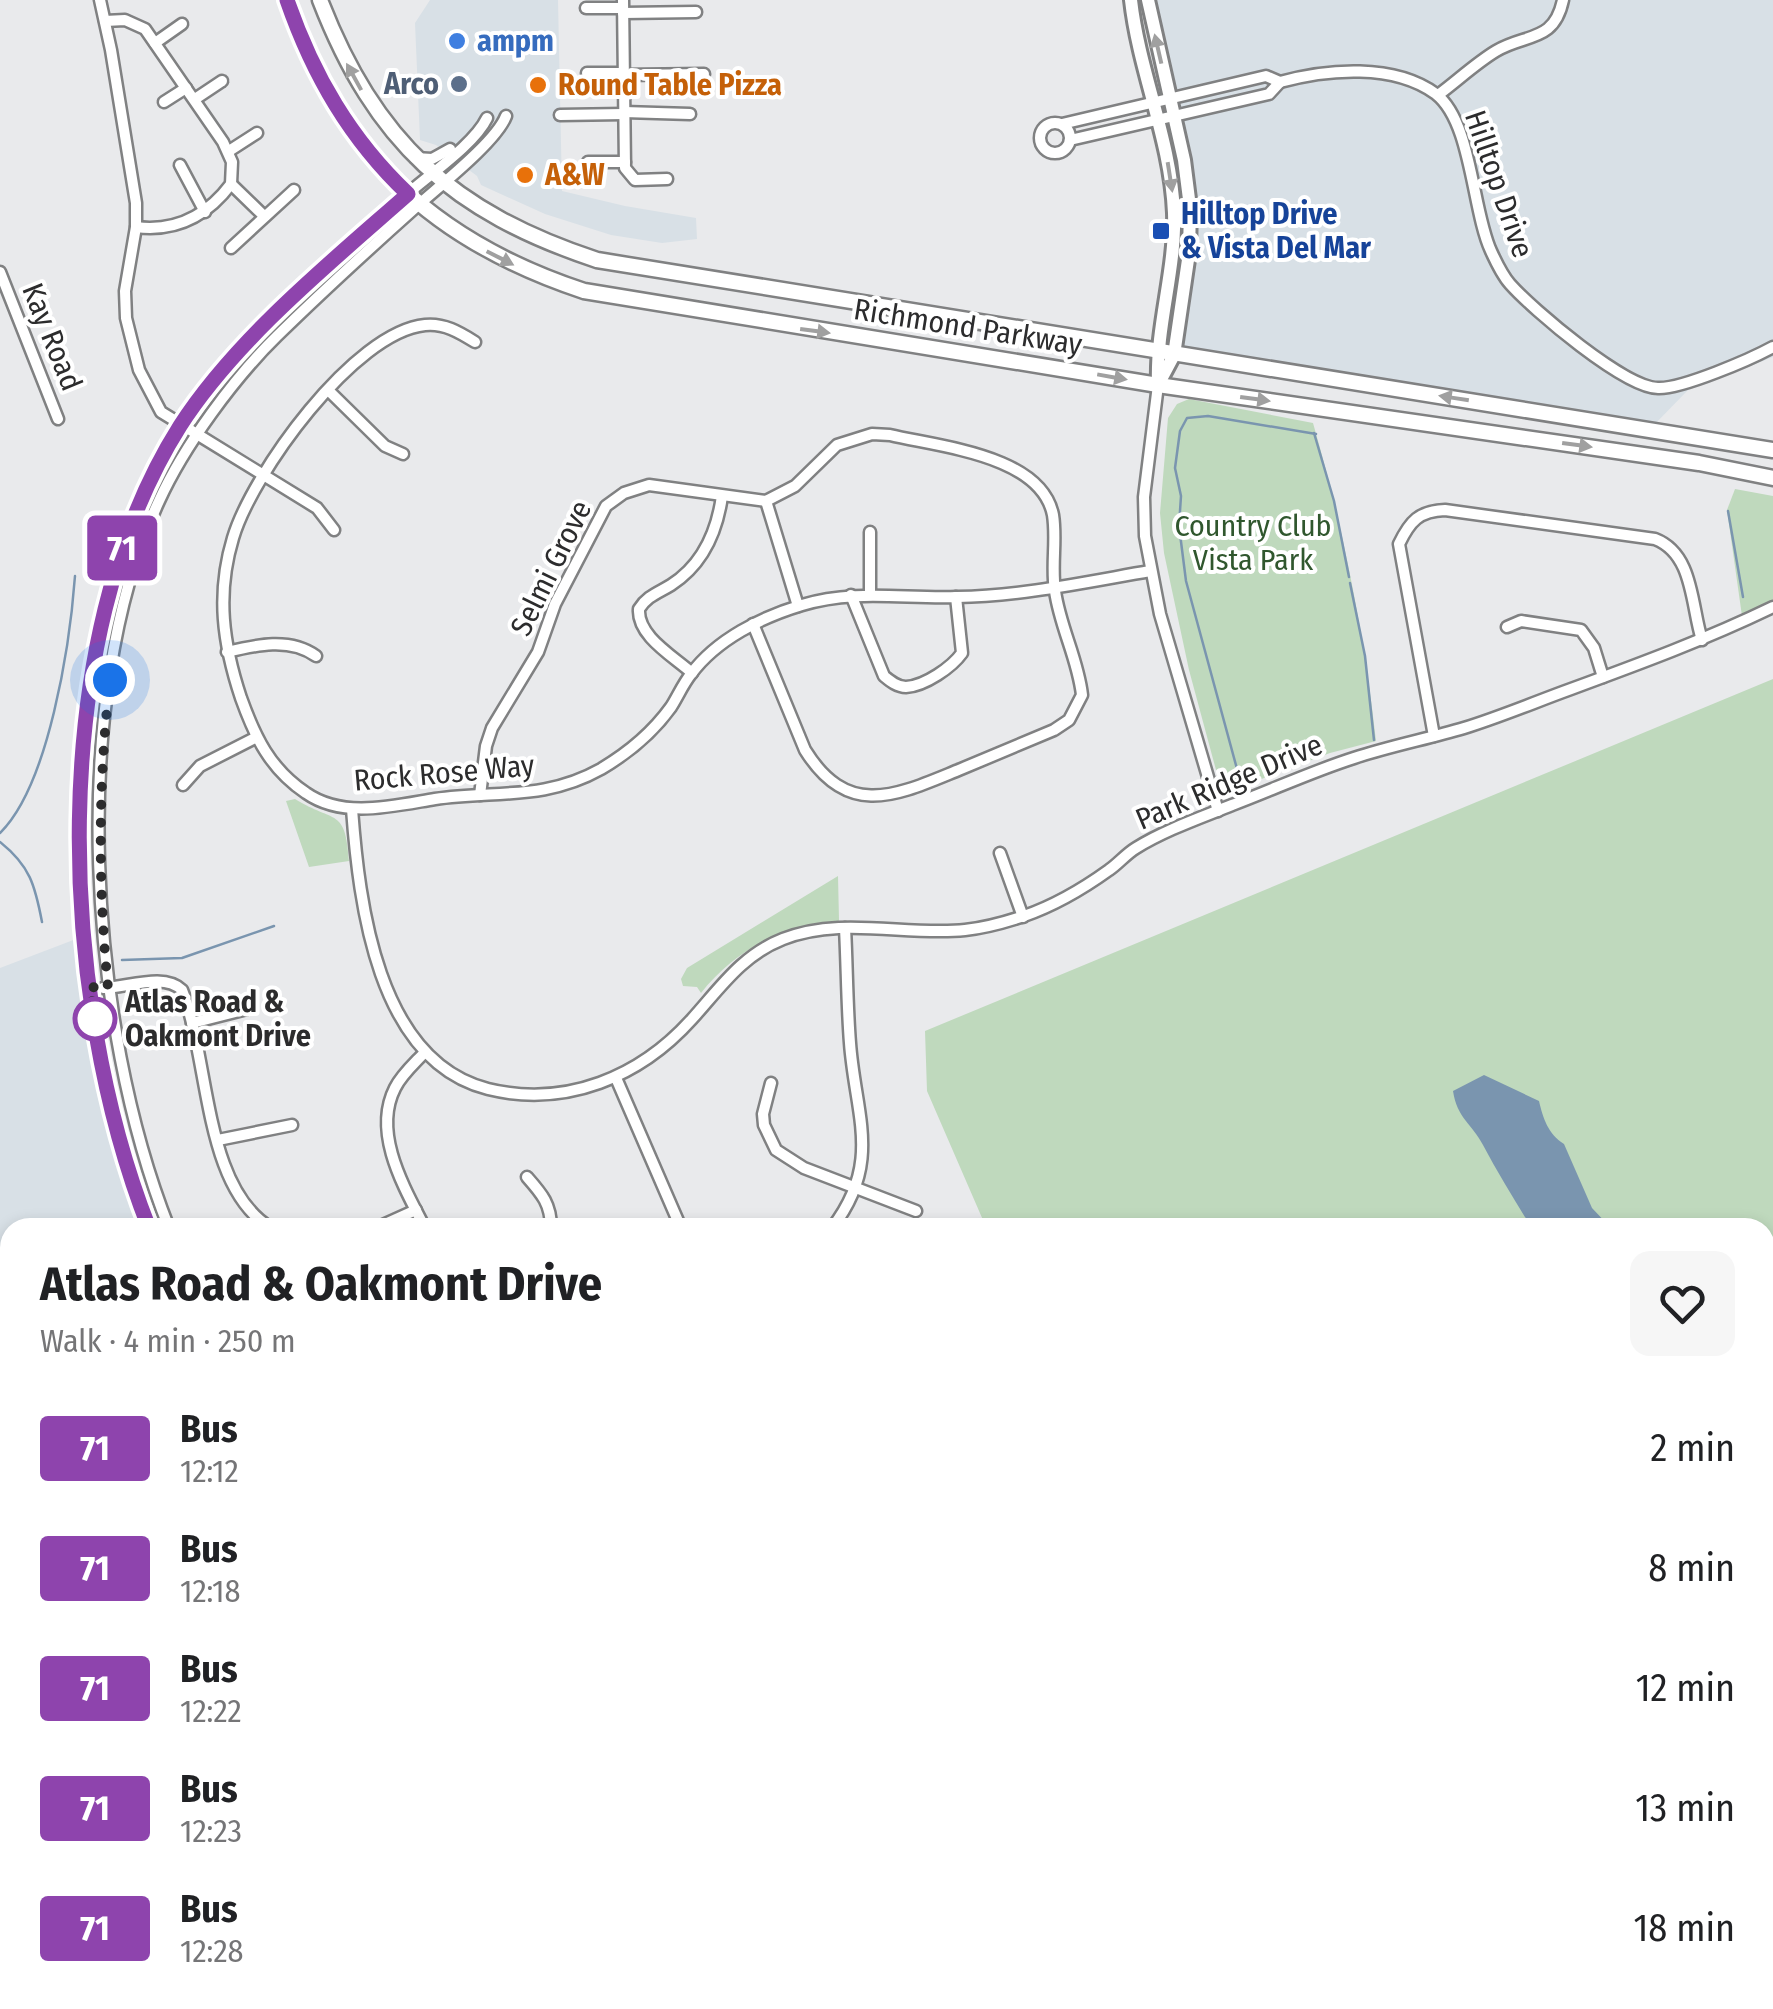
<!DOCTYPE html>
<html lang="en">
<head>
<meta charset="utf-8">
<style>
	:root { --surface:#fff; --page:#f6f6f6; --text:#202124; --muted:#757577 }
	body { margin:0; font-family:"Fira Sans Condensed",sans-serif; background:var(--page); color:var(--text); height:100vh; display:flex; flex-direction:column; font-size:38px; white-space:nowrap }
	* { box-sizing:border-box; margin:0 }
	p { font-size:32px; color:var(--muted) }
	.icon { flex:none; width:55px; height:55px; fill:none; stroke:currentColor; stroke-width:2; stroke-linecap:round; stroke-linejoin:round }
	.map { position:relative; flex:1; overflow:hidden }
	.side { position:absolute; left:0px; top:1218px; width:1775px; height:792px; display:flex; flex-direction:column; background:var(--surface); border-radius:30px 30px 0 0; box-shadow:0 5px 15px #0003 }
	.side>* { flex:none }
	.badge { padding:0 20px; border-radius:8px; font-size:35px; line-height:65px }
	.you { position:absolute; width:50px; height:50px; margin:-25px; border:8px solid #fff; border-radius:50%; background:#1a73e8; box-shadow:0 0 0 15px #1a73e833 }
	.map>.badge { position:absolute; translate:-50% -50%; box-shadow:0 0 0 5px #fff }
	.round { display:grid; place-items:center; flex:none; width:105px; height:105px; border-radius:20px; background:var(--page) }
	.head { display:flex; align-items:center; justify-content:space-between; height:170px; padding:0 40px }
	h1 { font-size:48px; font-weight:700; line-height:75px }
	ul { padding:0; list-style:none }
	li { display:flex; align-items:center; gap:30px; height:120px; padding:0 40px }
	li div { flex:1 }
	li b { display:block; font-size:38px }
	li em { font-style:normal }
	li .badge { min-width:110px; font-weight:700; text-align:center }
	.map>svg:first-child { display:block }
</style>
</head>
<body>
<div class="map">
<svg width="1773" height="2009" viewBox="0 0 1773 2009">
	<rect width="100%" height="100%" fill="#e9eaec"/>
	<!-- built -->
	<g fill="#d8e0e6">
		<polygon points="430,0 558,0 562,191 625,206 696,218 697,239 662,243 611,235 545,214 481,185 477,176 436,145 420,140 415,23"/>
		<polygon points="1155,0 1773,0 1773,357 1688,390 1654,425 1183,347 1193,168"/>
		<polygon points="76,939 98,1098 141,1227 10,1228 10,1756 0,1742 0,968"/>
		<polygon points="0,1799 10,1814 10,2000 140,2000 135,2009 0,2009"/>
	</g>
	<!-- green -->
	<g fill="#bfd9bd">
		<path d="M1189,399L1313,423C1343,527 1364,633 1376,741L1330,753L1230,791L1219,781L1189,670L1164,553L1160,513L1168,418L1177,404Z"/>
		<polygon points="1735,489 1773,496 1773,601 1742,616 1727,510"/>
		<polygon points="1773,679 1773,1705 1765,1714 1765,1228 986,1227 927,1091 925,1031"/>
		<path d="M295,799C336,824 345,807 349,861L309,867L286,801Z"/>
		<path d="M838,876L839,920L835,929L823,922C774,930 732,954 701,993L697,987L683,986L681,979L687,968Z"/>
		<polygon points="547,2000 1234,2000 1217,2009 544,2009"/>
	</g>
	<!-- water -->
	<path fill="#7a95af" d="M1484,1075L1539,1101C1543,1118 1548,1134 1564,1144L1592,1208L1610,1227H1531C1515,1200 1498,1174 1483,1145C1472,1124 1457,1118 1453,1091Z"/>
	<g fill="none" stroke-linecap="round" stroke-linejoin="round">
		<!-- stream -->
		<g stroke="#7a95af" stroke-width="2.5">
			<polyline points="1314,433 1334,501 1349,577"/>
			<polyline points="1728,511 1743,597"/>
			<polyline points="1350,583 1365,656 1374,740"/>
			<polyline points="1243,791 1186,581 1179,526 1181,496 1175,468 1180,431 1187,418 1208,416 1316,434"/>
			<path d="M0,833C49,785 70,644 75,576"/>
			<path d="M0,842C30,866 35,885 42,922"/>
			<polyline points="122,960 182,958 274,926"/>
		</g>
		<defs>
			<g id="minor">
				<polyline points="100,0 111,50 136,203 136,227 125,291 126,318 139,370 161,412 317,508 334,530"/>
				<polyline points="623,0 625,168 635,180 667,179"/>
				<polyline points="586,8 623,8"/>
				<polyline points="623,13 696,12"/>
				<path d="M105,21L125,20L145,29L223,142L232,162L231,184C207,216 176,232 136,227"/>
				<polyline points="155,43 182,24"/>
				<polyline points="587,73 624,73"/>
				<polyline points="624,75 704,74"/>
				<path d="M1280,82C1327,69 1394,63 1436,94C1472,122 1472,210 1491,251C1496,262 1502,275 1510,284C1533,310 1625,388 1658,388C1682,389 1751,359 1773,347"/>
				<path d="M1438,95C1457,81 1476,63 1496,51C1526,33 1554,43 1563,0"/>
				<polyline points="195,99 222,81"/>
				<polyline points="164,102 186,88"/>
				<polyline points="624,112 690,114"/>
				<polyline points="560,115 624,114"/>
				<circle cx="1055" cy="138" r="15"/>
				<polyline points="1062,124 1266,76 1280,82"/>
				<polyline points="1070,140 1269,94 1280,82"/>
				<polyline points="229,151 257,133"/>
				<polyline points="415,158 432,159 450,149"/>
				<polyline points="588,162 625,162"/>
				<polyline points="180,165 205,212"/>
				<polyline points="231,184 263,215"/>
				<polyline points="231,248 294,190"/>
				<polyline points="0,272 58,419"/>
				<path d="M475,342C459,332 444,323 425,325C354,332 252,474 233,538C216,594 223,644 241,698C255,737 270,769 306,793C343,819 393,806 435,799C495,790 544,801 601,769C628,753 653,732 671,707C678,696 683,684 691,674C717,639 762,617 802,605C854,589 904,599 957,597C1022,596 1086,582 1150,571"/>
				<polyline points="1158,385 1144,497 1145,536 1160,614 1218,811"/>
				<polyline points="328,390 385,446 403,454"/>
				<polyline points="766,501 798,606"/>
				<polyline points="870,532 870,593"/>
				<path d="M851,595L884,676C890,681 897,687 906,687C925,686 952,667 962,653L956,597"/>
				<polyline points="1507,627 1521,621 1581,630 1594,648 1603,677"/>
				<path d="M227,652C256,645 290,637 316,656"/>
				<path d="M692,673C673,656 637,636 639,609C647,596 658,593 671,585C702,565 717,532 722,496"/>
				<path d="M1434,736L1399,544C1410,521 1419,511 1445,510L1655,539C1694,554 1691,606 1702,640"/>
				<polyline points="183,785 200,766 255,738"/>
				<path d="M480,795L486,746L492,728L538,652L555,604L606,506L624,493L649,485L766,501L795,486L837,445L872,434L890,435C940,447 1041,455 1053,515C1057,540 1051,566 1055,591C1060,627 1078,659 1082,695L1069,720L1054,730C1023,743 992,756 961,769C899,794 849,821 805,750L753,624"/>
				<path d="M352,809C359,903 377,1061 488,1089C566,1108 640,1077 692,1019C720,988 742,955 783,939C841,916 905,936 965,930C984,928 1006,922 1024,916C1053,906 1084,888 1109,870C1118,864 1126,854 1136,848C1165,830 1200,818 1232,805C1272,790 1313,771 1354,758C1390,746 1427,739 1464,728C1500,717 1535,702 1571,689C1639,664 1707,639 1773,607"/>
				<polyline points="1000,853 1023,917"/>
				<path d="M103,988C126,988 164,972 182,990C210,1061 203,1187 271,1228"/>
				<polyline points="192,1023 247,1009"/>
				<polyline points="616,1078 678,1221"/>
				<polyline points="771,1083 763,1114 764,1125 776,1150 804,1168 916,1211"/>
				<polyline points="218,1140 292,1125"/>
				<path d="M527,1177C542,1194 551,1204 551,1228"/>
				<path d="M149,1228C77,1047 63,837 98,646C107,595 119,541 142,494C169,438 206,385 250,340C300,287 356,238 411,191C433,172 475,143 487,118"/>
				<path d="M169,1228C89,1027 66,701 159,501C184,446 234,378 277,336C322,292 369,249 416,207C438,187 496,142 506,116"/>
				<polyline points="376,1228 416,1210"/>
				<path d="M425,1228C404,1187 372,1133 395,1088C402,1074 415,1063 425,1052"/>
				<path d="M832,1228C883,1162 855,1114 850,1043C847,1005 847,966 845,928"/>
				<polyline points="1765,1822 1773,1815"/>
				<polyline points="1765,1935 1773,1930"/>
				<polyline points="318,2000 334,2009"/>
				<polyline points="99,2009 104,2000"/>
				<polyline points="120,2009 124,2000"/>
				<polyline points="457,2009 459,2000"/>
				<polyline points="1391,2009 1409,2000"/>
				<polyline points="1646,2009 1660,2000"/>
				<polyline points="1771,2009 1773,2008"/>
			</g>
			<g id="major">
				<path d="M1131,0C1139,72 1171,140 1174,213C1176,270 1156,325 1158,383"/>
				<polyline points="1148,0 1184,160 1190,207 1189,253 1174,355 1158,385"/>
			</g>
			<g id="highway">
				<path d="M287,0C341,154 430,240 584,291L1158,385L1699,463L1773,478"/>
				<path d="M320,0C375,142 452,212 597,260L1773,450"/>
			</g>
		</defs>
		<!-- minor casing -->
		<use href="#minor" stroke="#808182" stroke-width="15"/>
		<!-- major casing -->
		<use href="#major" stroke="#808182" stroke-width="18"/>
		<!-- highway casing -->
		<use href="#highway" stroke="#808182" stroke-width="19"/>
		<!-- minor -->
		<use href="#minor" stroke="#fff" stroke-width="10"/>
		<!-- major -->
		<use href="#major" stroke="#fff" stroke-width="12"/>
		<!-- highway -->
		<use href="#highway" stroke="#fff" stroke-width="14"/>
		<defs>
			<g id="rail">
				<polyline points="0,1690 10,1705"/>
				<polyline points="0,1760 10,1775"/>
				<polyline points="1765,1901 1773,1896"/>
				<polyline points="243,2000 257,2009"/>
				<polyline points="1588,2009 1603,2000"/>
			</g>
		</defs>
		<!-- rail casing -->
		<use href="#rail" stroke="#58585a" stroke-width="6"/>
		<!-- rail -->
		<use href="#rail" stroke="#fff" stroke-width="2.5" stroke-dasharray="8" stroke-linecap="butt"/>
	</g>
	<!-- one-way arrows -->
	<defs><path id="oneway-solid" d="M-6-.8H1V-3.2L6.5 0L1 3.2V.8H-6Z" transform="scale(2.5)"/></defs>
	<g fill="#a0a0a0">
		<use href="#oneway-solid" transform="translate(1158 49) rotate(-103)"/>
		<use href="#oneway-solid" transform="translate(354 77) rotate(-119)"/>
		<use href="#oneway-solid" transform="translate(1170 177) rotate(81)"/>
		<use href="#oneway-solid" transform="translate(500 258) rotate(27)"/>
		<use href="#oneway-solid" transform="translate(815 331) rotate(8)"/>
		<use href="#oneway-solid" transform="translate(1112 377) rotate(10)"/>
		<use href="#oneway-solid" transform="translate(1454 398) rotate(-171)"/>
		<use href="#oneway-solid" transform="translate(1255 399) rotate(8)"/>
		<use href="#oneway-solid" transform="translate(1577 445) rotate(8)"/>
	</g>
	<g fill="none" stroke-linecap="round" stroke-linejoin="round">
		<defs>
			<path id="line" d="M149,1228C58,997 44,641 180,426C236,339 331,262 408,194C350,139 313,75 287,0"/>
		</defs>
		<!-- line casing -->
		<use href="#line" stroke="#fff" stroke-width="22"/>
		<!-- line -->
		<use href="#line" stroke="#8e44ad" stroke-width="15"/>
		<!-- walk -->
		<path stroke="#2c2c2d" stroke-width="10" stroke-dasharray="0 18" d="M95,1019L90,987L108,988C98,885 98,784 110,680"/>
	</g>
	<!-- markers -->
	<circle fill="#3f7fe0" stroke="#fff" stroke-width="4" cx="457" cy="41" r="10"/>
	<circle fill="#5c6f8a" stroke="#fff" stroke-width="4" cx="459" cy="84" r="10"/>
	<g fill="#e8710a" stroke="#fff" stroke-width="4">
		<circle cx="538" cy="85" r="10"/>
		<circle cx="525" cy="175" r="10"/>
	</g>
	<rect fill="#1a4fb4" stroke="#fff" stroke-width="4" x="1151" y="221" width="20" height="20" rx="5"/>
	<circle fill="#fff" stroke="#8e44ad" stroke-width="5" cx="95" cy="1019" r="20"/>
	<g text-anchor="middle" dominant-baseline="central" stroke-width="8" stroke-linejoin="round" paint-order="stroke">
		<!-- shop labels -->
		<g font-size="30" font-weight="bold" fill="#366cbe" stroke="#fff" text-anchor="start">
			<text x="477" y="41">ampm</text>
		</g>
		<!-- service labels -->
		<g font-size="30" font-weight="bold" fill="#4e5e75" stroke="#fff" text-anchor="end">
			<text x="439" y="84">Arco</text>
		</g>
		<!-- food labels -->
		<g font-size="30" font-weight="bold" fill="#c56008" stroke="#fff" text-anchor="start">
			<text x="558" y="85">Round Table Pizza</text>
			<text x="545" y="175">A&amp;W</text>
		</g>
		<!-- street labels -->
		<g font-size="30" fill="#2c2c2d" stroke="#fff">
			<text transform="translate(1499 184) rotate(71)">Hilltop Drive</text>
			<text transform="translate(968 327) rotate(9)">Richmond Parkway</text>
			<text transform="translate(52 337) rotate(68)">Kay Road</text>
			<text transform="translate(551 568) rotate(-64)">Selmi Grove</text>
			<text transform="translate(444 773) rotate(-5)">Rock Rose Way</text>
			<text transform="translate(1229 782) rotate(-23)">Park Ridge Drive</text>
		</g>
		<!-- transit labels -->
		<g font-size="30" font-weight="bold" fill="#164399" stroke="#fff" text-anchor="start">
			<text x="1181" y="214">Hilltop Drive<tspan x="1181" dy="34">&amp; Vista Del Mar</tspan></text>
		</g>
		<!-- park labels -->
		<g font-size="30" fill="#30572e" stroke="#fff">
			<text x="1253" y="526">Country Club<tspan x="1253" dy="34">Vista Park</tspan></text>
		</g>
		<!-- stop labels -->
		<g font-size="30" font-weight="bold" fill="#2c2c2d" stroke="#fff" text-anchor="start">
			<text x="125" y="1002">Atlas Road &amp;<tspan x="125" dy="34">Oakmont Drive</tspan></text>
		</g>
	</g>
</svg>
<div class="you" style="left:110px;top:680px"></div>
<b class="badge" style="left:122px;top:548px;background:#8e44ad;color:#fff">71</b>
<section class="side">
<div class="head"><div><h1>Atlas Road &amp; Oakmont Drive</h1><p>Walk · 4 min · 250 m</p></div><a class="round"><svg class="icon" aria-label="heart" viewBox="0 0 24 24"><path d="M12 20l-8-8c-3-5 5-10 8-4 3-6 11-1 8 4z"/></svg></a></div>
<ul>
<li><span class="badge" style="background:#8e44ad;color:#fff">71</span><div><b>Bus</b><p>12:12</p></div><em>2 min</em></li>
<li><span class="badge" style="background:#8e44ad;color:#fff">71</span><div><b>Bus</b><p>12:18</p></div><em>8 min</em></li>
<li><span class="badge" style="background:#8e44ad;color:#fff">71</span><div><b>Bus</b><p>12:22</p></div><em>12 min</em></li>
<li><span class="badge" style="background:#8e44ad;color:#fff">71</span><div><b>Bus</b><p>12:23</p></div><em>13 min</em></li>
<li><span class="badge" style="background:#8e44ad;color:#fff">71</span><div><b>Bus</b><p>12:28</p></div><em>18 min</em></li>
</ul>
</section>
</div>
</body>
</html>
